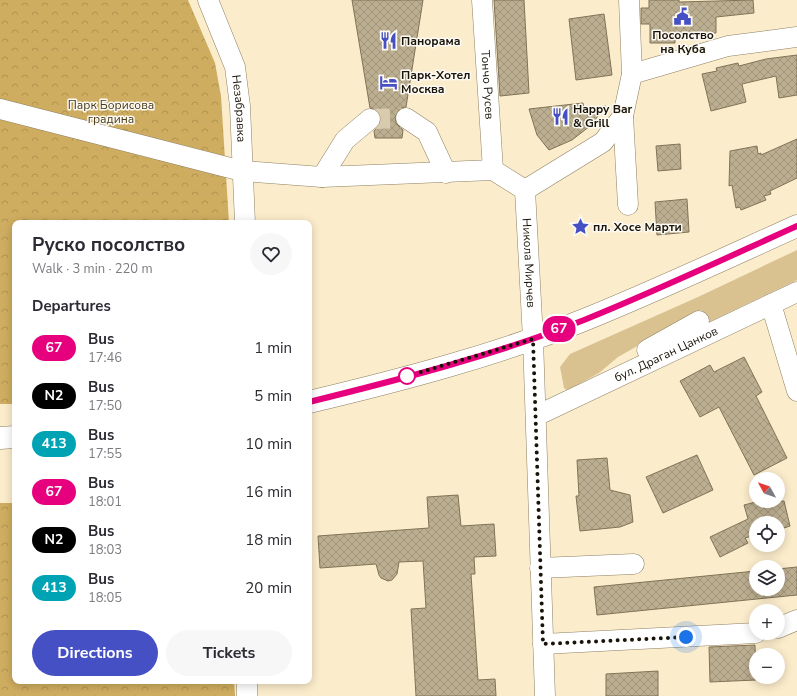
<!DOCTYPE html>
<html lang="en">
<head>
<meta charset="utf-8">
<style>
	:root { --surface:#fff; --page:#f7f7f7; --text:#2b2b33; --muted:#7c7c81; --accent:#4650c5 }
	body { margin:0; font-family:"Nunito Sans",sans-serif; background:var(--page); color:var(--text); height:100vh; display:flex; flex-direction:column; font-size:15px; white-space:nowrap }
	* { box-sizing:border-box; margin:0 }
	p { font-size:13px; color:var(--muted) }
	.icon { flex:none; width:22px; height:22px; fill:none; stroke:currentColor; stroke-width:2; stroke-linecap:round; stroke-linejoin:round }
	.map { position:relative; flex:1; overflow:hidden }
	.details { position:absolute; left:12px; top:220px; width:300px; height:464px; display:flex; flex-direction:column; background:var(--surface); border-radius:8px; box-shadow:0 2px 10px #0003 }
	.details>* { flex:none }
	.badge { padding:0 8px; border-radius:13px; font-size:14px; line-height:26px }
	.needle { width:26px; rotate:310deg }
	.controls { position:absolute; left:749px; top:472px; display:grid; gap:8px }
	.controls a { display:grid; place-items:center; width:36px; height:36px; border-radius:50%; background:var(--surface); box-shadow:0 2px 10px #0003; font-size:20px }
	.you { position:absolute; width:20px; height:20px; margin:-10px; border:3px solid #fff; border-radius:50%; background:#1a73e8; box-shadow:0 0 0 6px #1a73e833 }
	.map>.badge { position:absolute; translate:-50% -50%; box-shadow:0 0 0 2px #fff }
	h2 { padding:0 20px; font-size:15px; line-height:36px }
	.round { display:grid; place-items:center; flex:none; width:42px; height:42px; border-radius:21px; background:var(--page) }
	.summary { display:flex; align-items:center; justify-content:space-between; height:68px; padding:0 20px }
	h1 { font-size:19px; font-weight:700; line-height:30px }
	.action { display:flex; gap:8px; margin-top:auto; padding:8px 20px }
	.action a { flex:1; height:46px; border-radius:24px; background:var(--accent); color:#fff; font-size:16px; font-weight:700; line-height:46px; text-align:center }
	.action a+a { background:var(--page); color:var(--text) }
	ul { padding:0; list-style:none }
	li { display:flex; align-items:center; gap:12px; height:48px; padding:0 20px }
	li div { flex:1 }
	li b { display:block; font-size:15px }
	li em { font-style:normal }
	li .badge { min-width:44px; font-weight:700; text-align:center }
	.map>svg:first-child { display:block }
</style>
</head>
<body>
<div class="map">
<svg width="797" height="696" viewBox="0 0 797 696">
	<defs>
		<pattern id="forest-crowns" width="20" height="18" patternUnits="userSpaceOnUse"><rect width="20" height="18" fill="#cfad60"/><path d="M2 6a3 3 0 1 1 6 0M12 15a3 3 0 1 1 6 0" fill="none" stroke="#b19452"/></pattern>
		<pattern id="building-cross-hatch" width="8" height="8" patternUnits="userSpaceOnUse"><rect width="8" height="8" fill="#bcae90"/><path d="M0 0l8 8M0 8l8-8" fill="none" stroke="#a1957b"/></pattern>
	</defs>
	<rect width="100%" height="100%" fill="#fbeccb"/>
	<!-- green -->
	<polygon fill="#d9c290" points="797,250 797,280 707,323 701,310 618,357 599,373 570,389 567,390 564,388 560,367 570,354 698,297"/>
	<!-- forest -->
	<g fill="url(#forest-crowns)">
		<polygon points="0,0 188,0 215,63 221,96 229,223 15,223 15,404 0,404"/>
		<polygon points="0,503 15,503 15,681 234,681 235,696 0,696"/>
	</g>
	<!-- building -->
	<g fill="url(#building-cross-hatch)" stroke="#817356">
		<polygon points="352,0 423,0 406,107 401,108 395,117 396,123 403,130 402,138 375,138 374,131 381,123 381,117 379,111 370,108"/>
		<polygon points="494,0 524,0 529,93 500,96"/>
		<polygon points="649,0 679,0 679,2 753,0 754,13 716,17 716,33 675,34 675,43 650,43 650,24 641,24 641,8 649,8"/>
		<polygon points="604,14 612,75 576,80 569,19"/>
		<polygon points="797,55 797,95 779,98 776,76 742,84 746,102 711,111 702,74 717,71 716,68 738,63 739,66 766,59"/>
		<polygon points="583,103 584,109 606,106 590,126 572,140 549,150 537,135 529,109"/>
		<polygon points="797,139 797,178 770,191 771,194 764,196 766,200 741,210 740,207 736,208 732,185 729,186 730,151 757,146 758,154 761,153 761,155"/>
		<polygon points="680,144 681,169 658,171 656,146"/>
		<polygon points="687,199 689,232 657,235 655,202"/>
		<polygon points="744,357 762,392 756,396 787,458 754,475 719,407 700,417 680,381 710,365 714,372"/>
		<polygon points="697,455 713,490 663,513 646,477"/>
		<polygon points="607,458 610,490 630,495 633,522 620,527 580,531 576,496 579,496 577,460"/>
		<polygon points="458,495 461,526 494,524 496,556 474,557 475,574 471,574 478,680 495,679 496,696 416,696 411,609 426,608 423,561 399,562 397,574 392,580 388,581 381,578 379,575 376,564 320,568 318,536 429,528 427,497"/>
		<polygon points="760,501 784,501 790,526 778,530 778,523 756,523 756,535 745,538 748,543 720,557 710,537 748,519 744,505"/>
		<polygon points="797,567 797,595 597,615 594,587 756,571 756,589 778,589 778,569"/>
		<polygon points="755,645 756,680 710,682 709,647"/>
		<polygon points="658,671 658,696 606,696 606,674"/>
	</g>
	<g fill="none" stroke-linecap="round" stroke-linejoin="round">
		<!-- minor-tunnel -->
		<polyline stroke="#d9ccae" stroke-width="20" stroke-dasharray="20 10" stroke-linecap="butt" points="370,119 406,118"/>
		<defs>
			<g id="minor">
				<path id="s1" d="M208,0L235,67L240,106L245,223"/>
				<path id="s2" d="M482,0L493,170"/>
				<polyline points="632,74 728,46 797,37"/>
				<polyline points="0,109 242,171 322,177 493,170 525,190"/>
				<polyline points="623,116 628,205"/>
				<polyline points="406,118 427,132 446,173"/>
				<polyline points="322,177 345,140 370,119"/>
				<path id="s3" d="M525,190L533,339L545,696"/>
				<polyline points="525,190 603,142 623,116 632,74 629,0"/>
				<polyline points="771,304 797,391"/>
				<polyline points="647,350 699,321"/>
				<path id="s4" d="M536,416L797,292"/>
				<polyline points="540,568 634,564"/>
				<polyline points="778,628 797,620"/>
				<polyline points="543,644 756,633"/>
				<polyline points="247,681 247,696"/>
			</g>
			<g id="major">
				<path d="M309,402C402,380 496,355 584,320C656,291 726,258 797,226"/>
				<polyline points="0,438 15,437"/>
			</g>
		</defs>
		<!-- minor casing -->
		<use href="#minor" stroke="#8e8063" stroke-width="21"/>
		<!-- major casing -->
		<use href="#major" stroke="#8e8063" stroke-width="23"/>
		<!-- minor -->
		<use href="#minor" stroke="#fff" stroke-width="20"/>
		<!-- major -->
		<use href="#major" stroke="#fff" stroke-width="22"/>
	</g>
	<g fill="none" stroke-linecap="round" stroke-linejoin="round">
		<defs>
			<path id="line" d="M309,402C402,379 495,355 584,320C656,291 726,258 797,226"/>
		</defs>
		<!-- line casing -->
		<use href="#line" stroke="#fff" stroke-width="9"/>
		<!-- line -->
		<use href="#line" stroke="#e6007e" stroke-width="6"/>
		<!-- walk -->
		<polyline stroke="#191409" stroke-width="4" stroke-dasharray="0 7.2" points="407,376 533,339 543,644 686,637"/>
	</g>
	<!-- icons -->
	<defs>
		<symbol id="civic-bare" viewBox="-9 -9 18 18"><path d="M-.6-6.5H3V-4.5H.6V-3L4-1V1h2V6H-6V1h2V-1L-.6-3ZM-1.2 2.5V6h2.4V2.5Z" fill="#4650c5" stroke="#fdfaf4" stroke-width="2.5" paint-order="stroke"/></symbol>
		<symbol id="restaurant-bare" viewBox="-9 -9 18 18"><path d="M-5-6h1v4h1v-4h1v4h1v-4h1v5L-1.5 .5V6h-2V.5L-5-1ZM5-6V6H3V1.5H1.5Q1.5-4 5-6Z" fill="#4650c5" stroke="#fdfaf4" stroke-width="2.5" paint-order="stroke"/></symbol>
		<symbol id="hotel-bare" viewBox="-9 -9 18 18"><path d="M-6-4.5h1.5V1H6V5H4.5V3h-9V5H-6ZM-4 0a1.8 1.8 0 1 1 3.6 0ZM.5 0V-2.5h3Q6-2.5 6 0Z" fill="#4650c5" stroke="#fdfaf4" stroke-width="2.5" paint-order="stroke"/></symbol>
		<symbol id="sight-bare" viewBox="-9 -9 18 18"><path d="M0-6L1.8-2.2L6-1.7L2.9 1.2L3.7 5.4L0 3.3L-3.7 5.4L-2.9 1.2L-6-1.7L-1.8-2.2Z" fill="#4650c5" stroke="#fdfaf4" stroke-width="2.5" paint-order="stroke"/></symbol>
	</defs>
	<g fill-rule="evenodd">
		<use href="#civic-bare" x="670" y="4" width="25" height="25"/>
		<use href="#restaurant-bare" x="376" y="28" width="25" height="25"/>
		<use href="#hotel-bare" x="376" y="70" width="25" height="25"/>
		<use href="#restaurant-bare" x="548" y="104" width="25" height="25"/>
		<use href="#sight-bare" x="568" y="214" width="25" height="25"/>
	</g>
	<!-- markers -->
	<circle fill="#fff" stroke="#e6007e" stroke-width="2" cx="407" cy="376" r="8"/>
	<g text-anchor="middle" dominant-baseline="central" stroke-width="3" stroke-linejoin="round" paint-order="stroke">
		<!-- poi labels -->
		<g font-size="12" font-weight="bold" fill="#191409" stroke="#fdfaf4" text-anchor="start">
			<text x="683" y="35" text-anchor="middle">Посолство<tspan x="683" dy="14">на Куба</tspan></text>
			<text x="401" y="41">Панорама</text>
			<text x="401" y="75">Парк-Хотел<tspan x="401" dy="14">Москва</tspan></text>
			<text x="573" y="109">Happy Bar<tspan x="573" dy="14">&amp; Grill</tspan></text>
			<text x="593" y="227">пл. Хосе Марти</text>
		</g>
		<!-- street labels -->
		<g font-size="12" fill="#191409" stroke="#fdfaf4">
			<text stroke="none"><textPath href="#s2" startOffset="85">Тончо Русев</textPath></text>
			<text stroke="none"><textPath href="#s1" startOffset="114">Незабравка</textPath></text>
			<text stroke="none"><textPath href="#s3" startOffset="73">Никола Мирчев</textPath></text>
			<text stroke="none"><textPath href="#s4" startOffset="144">бул. Драган Цанков</textPath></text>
		</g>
		<!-- park labels -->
		<g font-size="12" fill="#463816" stroke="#fdfaf4">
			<text x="111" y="105">Парк Борисова<tspan x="111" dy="14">градина</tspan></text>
		</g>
	</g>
</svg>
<div class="controls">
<a><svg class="needle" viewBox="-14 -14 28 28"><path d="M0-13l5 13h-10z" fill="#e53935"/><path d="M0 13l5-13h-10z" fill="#7c7c81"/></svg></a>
<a><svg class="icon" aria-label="locate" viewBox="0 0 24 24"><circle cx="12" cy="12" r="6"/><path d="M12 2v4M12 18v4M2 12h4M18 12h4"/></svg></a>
<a><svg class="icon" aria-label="layers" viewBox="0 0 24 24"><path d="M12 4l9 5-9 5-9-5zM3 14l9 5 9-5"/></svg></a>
<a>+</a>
<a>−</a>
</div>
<div class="you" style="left:686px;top:637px"></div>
<b class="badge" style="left:559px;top:329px;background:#e6007e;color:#fff">67</b>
<section class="details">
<div class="summary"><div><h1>Руско посолство</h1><p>Walk · 3 min · 220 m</p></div><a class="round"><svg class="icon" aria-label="heart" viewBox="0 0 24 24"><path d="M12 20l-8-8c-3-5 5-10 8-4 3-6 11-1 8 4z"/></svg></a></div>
<h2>Departures</h2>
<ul>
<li><span class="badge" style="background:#e6007e;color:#fff">67</span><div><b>Bus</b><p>17:46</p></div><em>1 min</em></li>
<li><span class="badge" style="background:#000;color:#fff">N2</span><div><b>Bus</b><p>17:50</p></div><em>5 min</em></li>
<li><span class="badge" style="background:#00a3b4;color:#fff">413</span><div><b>Bus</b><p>17:55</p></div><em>10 min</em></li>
<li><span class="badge" style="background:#e6007e;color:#fff">67</span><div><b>Bus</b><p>18:01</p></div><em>16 min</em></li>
<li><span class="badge" style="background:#000;color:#fff">N2</span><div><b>Bus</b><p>18:03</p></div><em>18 min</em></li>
<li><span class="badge" style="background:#00a3b4;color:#fff">413</span><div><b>Bus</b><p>18:05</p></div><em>20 min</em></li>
</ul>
<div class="action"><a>Directions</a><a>Tickets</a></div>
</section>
</div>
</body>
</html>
